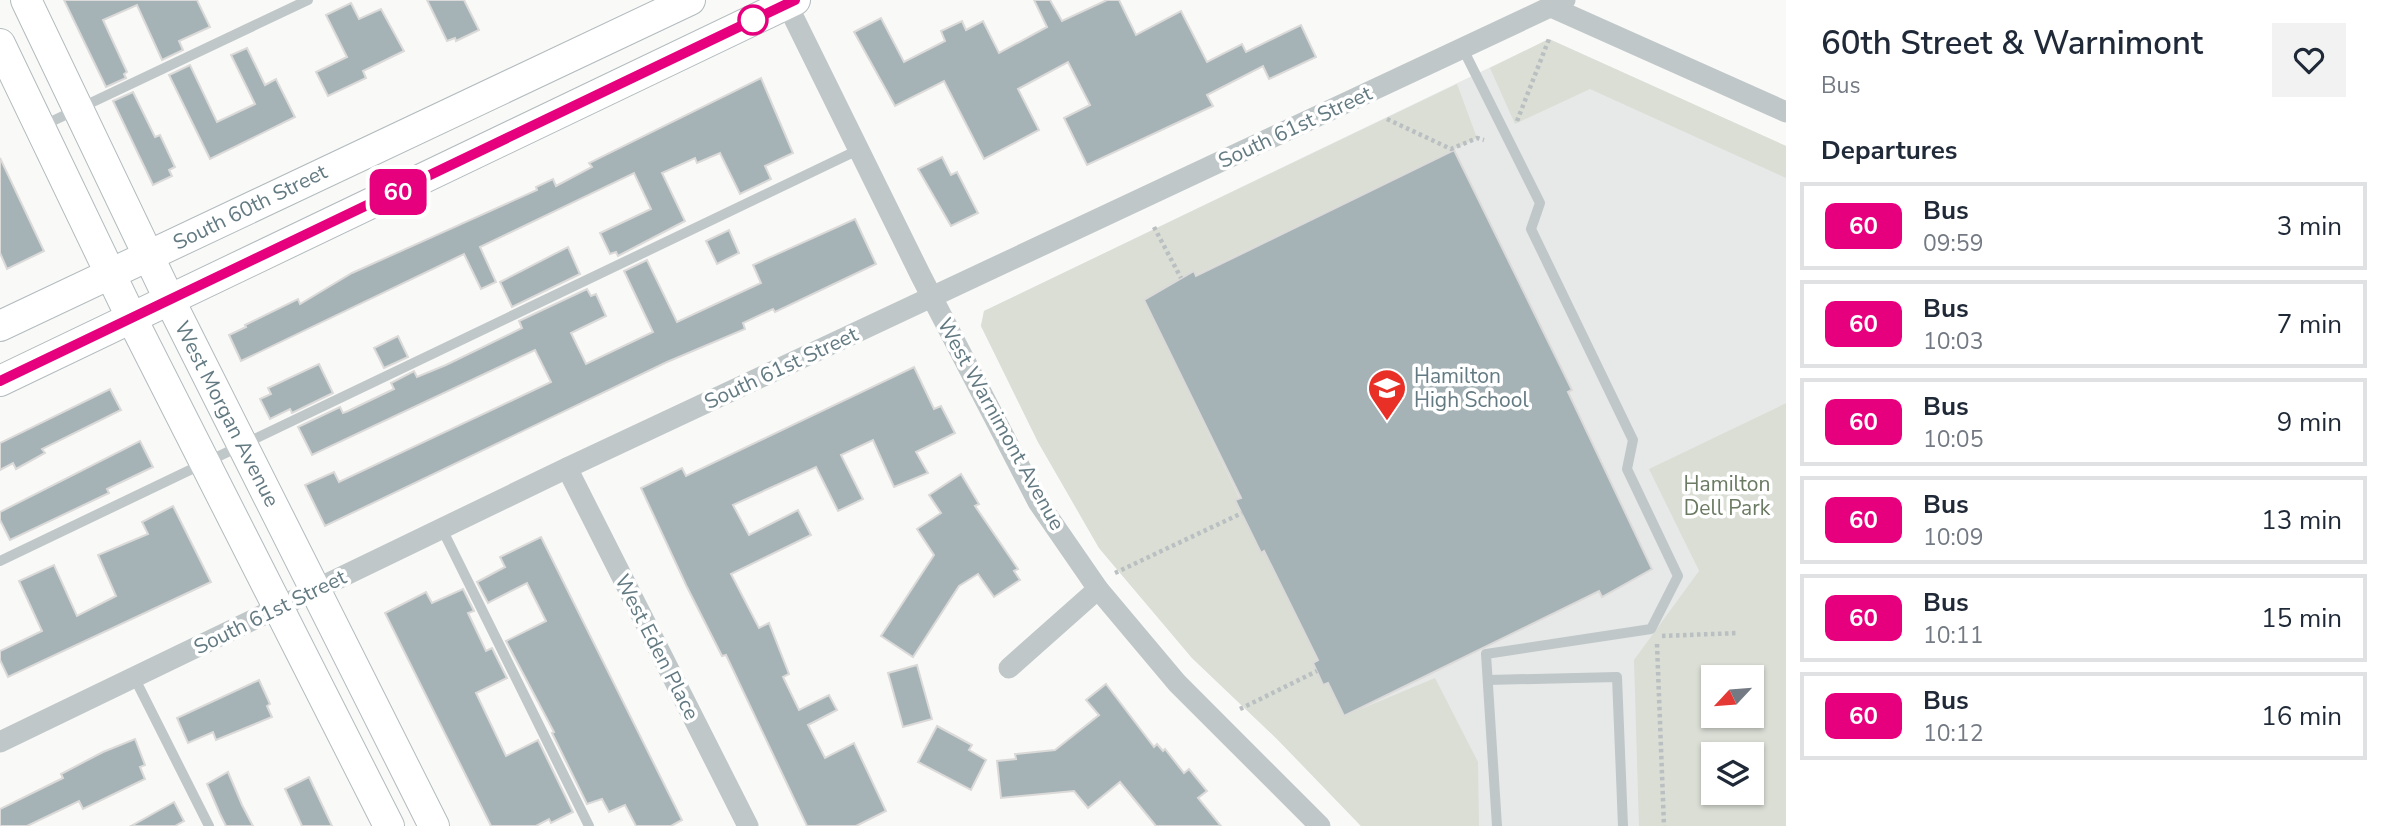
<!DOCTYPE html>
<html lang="en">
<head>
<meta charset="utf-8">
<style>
	:root { --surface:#fff; --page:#f2f2f3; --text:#1f2937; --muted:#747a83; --line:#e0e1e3 }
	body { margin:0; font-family:"Nunito Sans",sans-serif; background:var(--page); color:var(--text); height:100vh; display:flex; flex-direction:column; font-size:26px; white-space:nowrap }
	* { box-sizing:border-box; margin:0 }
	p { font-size:23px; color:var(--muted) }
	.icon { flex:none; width:38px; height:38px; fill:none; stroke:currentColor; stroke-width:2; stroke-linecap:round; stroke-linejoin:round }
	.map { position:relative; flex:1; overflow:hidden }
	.side { display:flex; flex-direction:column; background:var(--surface); width:595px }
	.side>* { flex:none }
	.badge { padding:0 14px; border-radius:10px; font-size:24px; line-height:46px }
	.needle { width:46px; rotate:244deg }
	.controls { position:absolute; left:1701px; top:665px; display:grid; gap:14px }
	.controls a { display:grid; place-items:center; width:63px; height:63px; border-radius:0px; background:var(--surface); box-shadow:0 2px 5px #0004; font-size:35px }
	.map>.badge { position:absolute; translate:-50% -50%; box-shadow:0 0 0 4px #fff }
	h2 { padding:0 35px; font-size:26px; line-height:63px }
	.round { display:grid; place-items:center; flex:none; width:74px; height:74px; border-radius:0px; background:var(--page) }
	.overview { display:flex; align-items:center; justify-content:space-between; height:119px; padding:0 35px }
	h1 { font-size:33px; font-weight:600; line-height:52px }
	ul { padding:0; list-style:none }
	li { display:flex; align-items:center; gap:21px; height:88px; margin:0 14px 10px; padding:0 21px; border:4px solid var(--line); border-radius:0px }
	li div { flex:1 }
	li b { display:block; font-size:26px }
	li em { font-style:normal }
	li .badge { min-width:77px; font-weight:700; text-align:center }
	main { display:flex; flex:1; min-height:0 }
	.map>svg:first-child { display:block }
</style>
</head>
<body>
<main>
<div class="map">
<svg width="1786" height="826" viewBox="0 0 1786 826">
	<rect width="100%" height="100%" fill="#f9f9f7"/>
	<!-- built -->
	<polygon fill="#e7e9e8" points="1549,39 1786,146 1786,403 1650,469 1699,571 1639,826 1361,826 1277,739 1192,658 1099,548 1038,442 981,326 984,311"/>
	<!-- green -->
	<g fill="#daded5" fill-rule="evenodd">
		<polygon points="1549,39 1786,146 1786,178 1590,89 1515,124 1490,68"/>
		<polygon points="1457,84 1477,138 1144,300 1344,716 1435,678 1478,762 1479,826 1361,826 1277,739 1192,658 1099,548 1038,442 981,326 984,311"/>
		<path d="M1786,403V826H1639L1634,660L1699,571L1649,469ZM1713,677H1752V716H1713ZM1713,754H1752V793H1713Z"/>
	</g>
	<!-- building -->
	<g fill="#a6b3b6" stroke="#dbdad9" stroke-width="2">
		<polygon points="64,0 197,0 210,27 179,41 183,50 162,60 137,5 103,20 127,72 124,74 126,78 106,87"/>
		<polygon points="427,0 464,0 479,30 456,41 455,38 447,41"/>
		<polygon points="1034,0 1050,0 1062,21 1107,0 1119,0 1136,35 1181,11 1207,62 1242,44 1246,52 1301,25 1316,57 1269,79 1263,66 1207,95 1213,106 1087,165 1064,118 1090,105 1068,62 1018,89 1039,130 984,159 944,81 895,106 854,32 881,18 904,62 945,41 941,31 962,21 966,30 983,21 999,53 1047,27"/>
		<polygon points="351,3 359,19 381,9 404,51 363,71 366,78 328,96 316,72 347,57 326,15"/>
		<polygon points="247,48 265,85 276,79 295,117 210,159 169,75 190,65 217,122 255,104 231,55"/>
		<polygon points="761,78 793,153 765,166 771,179 740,194 720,153 697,163 695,158 662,173 685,221 618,256 616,252 610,254 600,233 651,209 634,173 480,247 496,282 481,289 464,254 241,361 229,335 246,327 245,325 298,299 300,304 352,273 537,190 536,187 553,179 556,186 592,167 589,163"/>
		<polygon points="133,92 155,137 160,135 175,167 169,170 172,176 153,185 113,101"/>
		<polygon points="1454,150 1572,390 1568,392 1652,569 1602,597 1599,591 1344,716 1328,683 1323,685 1313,663 1318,660 1264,551 1261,553 1235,500 1241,498 1144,300 1194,271 1196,276"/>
		<polygon points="942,157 951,175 957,172 978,213 951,226 918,169"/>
		<polygon points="0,158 44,251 7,269 0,253"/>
		<polygon points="855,219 876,264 775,312 773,309 743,323 745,329 667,362 325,526 305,485 334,472 339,482 551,382 535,350 312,455 298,427 340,407 343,413 348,411 394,389 391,383 414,371 417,377 446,365 522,328 519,321 587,289 591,296 596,294 606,316 571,333 586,364 653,332 624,271 647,260 677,322 761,283 753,265"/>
		<polygon points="729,230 739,253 717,264 706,241"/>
		<polygon points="568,247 580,274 512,307 500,282"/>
		<polygon points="398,336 408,357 384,368 374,348"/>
		<polygon points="319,364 333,393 292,413 290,409 270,419 260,399 271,394 268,388"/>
		<polygon points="914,367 934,409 941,406 955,433 916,452 928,473 894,487 873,440 841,455 863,499 838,511 816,467 733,505 749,535 798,510 811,535 731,574 759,628 769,623 789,674 783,677 799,710 829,695 837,710 808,725 825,758 854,743 886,811 856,826 807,826 726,655 722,656 686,585 641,488 682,468 686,476"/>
		<polygon points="110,389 121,410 42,449 45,453 16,469 13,463 0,470 0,443"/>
		<polygon points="140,441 153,467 107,489 109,493 10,540 0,520 0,512"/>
		<polygon points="961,474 979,504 975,506 1018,569 1014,571 1020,580 994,597 978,574 959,586 913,657 881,636 934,555 917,529 941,513 929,495"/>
		<polygon points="173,506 211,582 8,677 0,660 0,651 42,631 19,581 54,565 77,616 116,596 98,555 148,534 142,522"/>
		<polygon points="541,537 682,820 671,826 636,826 625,805 609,812 602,799 587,804 552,733 554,732 506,641 546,621 527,583 488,603 477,582 505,567 500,557"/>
		<polygon points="463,589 474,611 468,613 486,651 492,648 507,678 476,693 506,756 538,740 573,812 551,823 549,819 536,826 491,826 385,613 426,592 432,603"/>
		<polygon points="917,665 932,719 903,727 888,673"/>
		<polygon points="259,680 270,704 267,706 272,717 216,740 213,732 188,743 177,718"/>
		<polygon points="1106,684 1154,747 1157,744 1163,751 1165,749 1184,773 1189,769 1207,791 1198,798 1221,826 1156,826 1120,782 1088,808 1074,791 1001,798 997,761 1016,759 1015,754 1055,750 1099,715 1086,700"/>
		<polygon points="937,726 972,745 969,750 986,760 971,790 918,762"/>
		<polygon points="135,739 145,765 140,767 145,779 83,809 79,801 27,826 0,826 0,809 63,778 61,774 103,752"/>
		<polygon points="228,772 242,805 253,826 226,826 220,814 207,784"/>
		<polygon points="309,777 332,826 302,826 285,789"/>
		<polygon points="174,802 184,821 175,826 131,826"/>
	</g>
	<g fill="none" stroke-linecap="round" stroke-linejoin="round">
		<defs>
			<g id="secondary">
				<polyline points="26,0 170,301 434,826"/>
				<polyline points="0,44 132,319 389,826"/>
				<polyline points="0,326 690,0"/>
				<polyline points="0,381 795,0"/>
			</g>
		</defs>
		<!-- secondary casing -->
		<use href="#secondary" stroke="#b2bbbe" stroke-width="32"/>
		<!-- path -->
		<g stroke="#babfc1" stroke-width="4.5" stroke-dasharray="3.5 3.5" stroke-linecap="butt">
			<polyline points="1387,119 1451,149 1477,138 1484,140"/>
			<polyline points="1517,121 1549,39"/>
			<polyline points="1154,227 1181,278"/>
			<polyline points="1115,573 1242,513"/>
			<polyline points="1662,636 1738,633"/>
			<polyline points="1657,644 1664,826"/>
			<polyline points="1240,709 1317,671"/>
		</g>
		<!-- lane -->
		<g stroke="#c0c7c9" stroke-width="10">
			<polyline points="1463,49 1540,203 1531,229 1633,440 1627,469 1678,576 1651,629 1486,654 1497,826"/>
			<polyline points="42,126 308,0"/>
			<polyline points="442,529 589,826"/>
			<polyline points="0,561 858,150"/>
			<polyline points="134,677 209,826"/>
			<polyline points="1488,680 1617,677 1623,826"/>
		</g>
		<!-- street -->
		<g stroke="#c0c7c9" stroke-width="21">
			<polyline points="785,0 921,276 1038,502 1098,589 1177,683 1320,826"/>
			<polyline points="1551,7 1786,112"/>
			<polyline points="567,468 748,826"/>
			<polyline points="1009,668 1098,589"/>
			<polyline points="0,742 567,468 1565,0"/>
		</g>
		<!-- secondary -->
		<use href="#secondary" stroke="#fff" stroke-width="30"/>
	</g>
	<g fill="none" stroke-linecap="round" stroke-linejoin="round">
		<defs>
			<polyline id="line" points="0,381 795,0"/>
		</defs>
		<!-- line casing -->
		<use href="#line" stroke="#fff" stroke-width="16"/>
		<!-- line -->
		<use href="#line" stroke="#e6007e" stroke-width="10"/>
	</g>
	<!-- icons -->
	<defs>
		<symbol id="school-pin" viewBox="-11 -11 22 30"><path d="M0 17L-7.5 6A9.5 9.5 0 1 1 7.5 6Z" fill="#e83027" stroke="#fff"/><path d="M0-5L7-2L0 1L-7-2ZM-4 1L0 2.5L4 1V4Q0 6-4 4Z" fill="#fff"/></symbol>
	</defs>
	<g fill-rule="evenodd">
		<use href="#school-pin" x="1365" y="366" width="44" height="60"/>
	</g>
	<!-- markers -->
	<circle fill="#fff" stroke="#e6007e" stroke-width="3.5" cx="753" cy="20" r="14"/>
	<g text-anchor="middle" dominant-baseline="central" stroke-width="7" stroke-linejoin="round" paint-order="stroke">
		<!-- street labels -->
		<g font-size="21" fill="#637a82" stroke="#fff">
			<text transform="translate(1295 127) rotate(-25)">South 61st Street</text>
			<text transform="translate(250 207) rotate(-26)">South 60th Street</text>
			<text transform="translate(781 368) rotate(-25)">South 61st Street</text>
			<text transform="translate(227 414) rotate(63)">West Morgan Avenue</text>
			<text transform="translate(1001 424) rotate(61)">West Warnimont Avenue</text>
			<text transform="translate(270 612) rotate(-26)">South 61st Street</text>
			<text transform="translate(657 647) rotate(63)">West Eden Place</text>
		</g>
		<!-- poi labels -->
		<g font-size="21" fill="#637a82" stroke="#fff" text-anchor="start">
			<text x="1414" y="376">Hamilton<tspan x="1414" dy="24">High School</tspan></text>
		</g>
		<!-- park labels -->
		<g font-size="21" fill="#6b7a62" stroke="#fff">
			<text x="1727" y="484">Hamilton<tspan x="1727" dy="24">Dell Park</tspan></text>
		</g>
	</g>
</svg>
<div class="controls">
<a><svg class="needle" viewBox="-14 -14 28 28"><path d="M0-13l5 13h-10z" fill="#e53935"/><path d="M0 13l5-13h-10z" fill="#747a83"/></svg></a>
<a><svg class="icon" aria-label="layers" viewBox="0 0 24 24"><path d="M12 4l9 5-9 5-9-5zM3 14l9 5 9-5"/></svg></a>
</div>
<b class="badge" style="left:398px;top:192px;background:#e6007e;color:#fff">60</b>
</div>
<section class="side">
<div class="overview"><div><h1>60th Street &amp; Warnimont</h1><p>Bus</p></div><a class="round"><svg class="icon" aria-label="heart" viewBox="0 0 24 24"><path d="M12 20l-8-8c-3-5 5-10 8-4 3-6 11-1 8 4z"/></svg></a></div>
<h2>Departures</h2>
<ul>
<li><span class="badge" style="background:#e6007e;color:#fff">60</span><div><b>Bus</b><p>09:59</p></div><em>3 min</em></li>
<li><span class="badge" style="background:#e6007e;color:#fff">60</span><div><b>Bus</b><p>10:03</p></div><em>7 min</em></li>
<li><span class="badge" style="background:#e6007e;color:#fff">60</span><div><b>Bus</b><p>10:05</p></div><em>9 min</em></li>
<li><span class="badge" style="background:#e6007e;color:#fff">60</span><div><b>Bus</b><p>10:09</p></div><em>13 min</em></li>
<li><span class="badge" style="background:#e6007e;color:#fff">60</span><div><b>Bus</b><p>10:11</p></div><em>15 min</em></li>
<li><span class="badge" style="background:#e6007e;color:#fff">60</span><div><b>Bus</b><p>10:12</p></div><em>16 min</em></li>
</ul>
</section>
</main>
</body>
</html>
